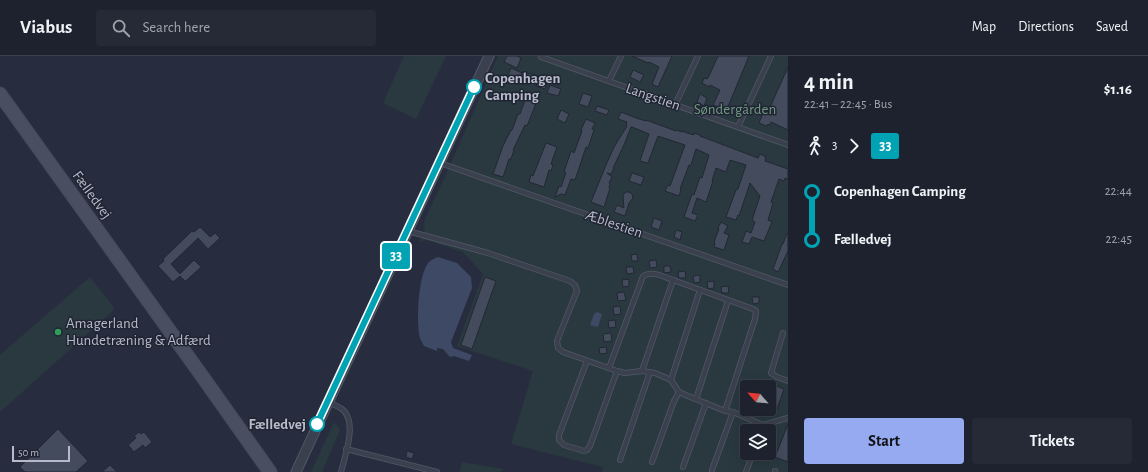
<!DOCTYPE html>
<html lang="en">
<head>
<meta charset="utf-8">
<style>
	:root { --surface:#1d222e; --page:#252a36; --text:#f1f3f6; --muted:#a0a4aa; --line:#3b3f4a; --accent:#95aaf1 }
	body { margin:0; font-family:"Alegreya Sans",sans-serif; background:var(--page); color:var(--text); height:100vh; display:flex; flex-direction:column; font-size:15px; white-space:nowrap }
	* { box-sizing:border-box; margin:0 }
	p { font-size:13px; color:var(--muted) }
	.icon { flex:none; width:22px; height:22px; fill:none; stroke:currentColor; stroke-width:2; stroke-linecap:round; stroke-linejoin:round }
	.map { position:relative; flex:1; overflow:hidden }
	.panel { display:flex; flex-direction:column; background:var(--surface); width:360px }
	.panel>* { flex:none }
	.badge { padding:0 8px; border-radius:3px; font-size:14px; line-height:26px }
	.needle { width:26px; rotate:297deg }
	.fabs { position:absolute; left:740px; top:324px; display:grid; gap:8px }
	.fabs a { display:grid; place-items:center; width:36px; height:36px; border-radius:4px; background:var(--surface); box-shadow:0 4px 16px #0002,0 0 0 1px var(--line); font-size:20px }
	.scale { position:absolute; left:12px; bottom:10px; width:58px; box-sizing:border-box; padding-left:4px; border:2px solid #b7bbc9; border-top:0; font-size:11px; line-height:14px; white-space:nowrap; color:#b7bbc9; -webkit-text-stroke:3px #202534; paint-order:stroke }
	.map>.badge { position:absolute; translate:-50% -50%; box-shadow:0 0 0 2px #fff }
	.legs { display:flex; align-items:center; gap:6px; height:44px; padding:0 16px; font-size:13px }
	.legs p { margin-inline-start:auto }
	.summary { display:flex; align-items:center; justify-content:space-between; height:68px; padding:0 16px }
	h1 { font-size:22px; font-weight:700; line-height:30px }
	.button { display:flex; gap:8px; margin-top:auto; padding:8px 16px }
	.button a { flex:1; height:46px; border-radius:4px; background:var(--accent); color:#111; font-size:16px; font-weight:700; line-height:46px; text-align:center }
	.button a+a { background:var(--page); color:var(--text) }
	ul { padding:0 16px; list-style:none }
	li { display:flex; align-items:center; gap:14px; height:48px; font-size:15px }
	li i { display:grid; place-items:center; width:6px; height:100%; margin:0 5px; background:currentColor }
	li i::after { content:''; width:10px; height:10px; margin:-5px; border:3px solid; border-radius:50%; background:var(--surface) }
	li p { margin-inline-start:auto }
	li:first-child i { background:linear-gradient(#0000 50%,currentColor 0) }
	li:last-child i { background:linear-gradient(currentColor 50%,#0000 0) }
	header { display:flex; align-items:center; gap:24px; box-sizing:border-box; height:56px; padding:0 20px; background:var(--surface); border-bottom:1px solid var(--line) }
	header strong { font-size:19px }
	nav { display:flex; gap:22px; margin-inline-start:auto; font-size:14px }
	.search { width:280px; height:36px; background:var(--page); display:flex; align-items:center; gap:10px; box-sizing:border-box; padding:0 14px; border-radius:4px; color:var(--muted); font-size:15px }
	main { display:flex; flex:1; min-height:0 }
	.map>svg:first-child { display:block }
</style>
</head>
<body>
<header>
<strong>Viabus</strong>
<div class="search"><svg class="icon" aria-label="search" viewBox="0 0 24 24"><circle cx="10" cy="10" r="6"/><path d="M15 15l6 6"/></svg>Search here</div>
<nav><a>Map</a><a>Directions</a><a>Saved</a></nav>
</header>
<main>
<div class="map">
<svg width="788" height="416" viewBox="0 0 788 416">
	<rect width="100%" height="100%" fill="#272d3e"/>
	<!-- green -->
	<g fill="#29393f" fill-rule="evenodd">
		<polygon points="404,0 446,0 416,63 383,47"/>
		<path d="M498,0H788V416H602L603,411L511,388L533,315L457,290L483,218L463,196L426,184L419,186L425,173L424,169L425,163L444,123ZM747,331H769V353H747ZM747,375H769V397H747Z"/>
		<polygon points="90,221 115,253 0,356 0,299"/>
		<polygon points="334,366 340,374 322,416 311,416"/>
		<polygon points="462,406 504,413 500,416 460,416"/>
	</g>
	<!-- water -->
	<g fill="#3e4966">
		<path d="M438,201L457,207L471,221L472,232L451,286L453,292L472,299L469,305L454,300L450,301L443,293L437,292V295L424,290C423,288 421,285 420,282C416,266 418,218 429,206C431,204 435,202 438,201Z"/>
		<polygon points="597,256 602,258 598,271 595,270 595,272 594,270 590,269 594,258"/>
	</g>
	<!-- building -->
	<g fill="#444b5d" stroke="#222735">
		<polygon points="507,0 517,0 521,2 517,12 504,6"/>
		<polygon points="632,0 672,0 658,31 652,28 659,11 649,6 648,7"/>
		<polygon points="718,0 749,0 727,53 722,51 722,52 713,49 720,34 710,29 709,31 702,27 704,22 707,23 709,20"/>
		<polygon points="788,11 788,74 771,66 770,69 768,68 767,70 759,67 763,57 767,58"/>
		<polygon points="511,12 522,17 522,16 535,19 548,24 545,33 536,30 537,26 521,21 522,17 518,26 507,22"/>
		<polygon points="633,14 644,19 640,26 630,21"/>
		<polygon points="550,29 561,33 558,40 547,37"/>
		<polygon points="583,37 592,40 588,51 579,48"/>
		<polygon points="700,38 707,42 704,50 697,46"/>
		<polygon points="526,41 537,45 527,70 525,69 513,94 514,94 511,103 509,103 503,121 493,118 503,90 511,74 512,74 518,58 520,58"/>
		<polygon points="597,50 609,54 607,59 595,55"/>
		<polygon points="561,54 569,58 565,67 557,63"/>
		<polygon points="621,56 636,62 646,65 646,64 676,75 677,74 681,76 681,75 694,79 694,77 700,79 700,80 758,102 760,98 766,101 765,105 788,113 788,123 785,122 784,125 779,123 771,146 773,147 768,164 772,166 764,185 752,181 749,188 742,186 746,175 751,177 755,166 752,164 760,140 750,127 739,160 738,159 736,164 726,161 736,134 738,133 746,109 730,104 726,116 716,112 712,125 713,125 706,146 697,142 692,157 698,159 695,165 684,161 692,138 694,139 700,121 702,122 709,99 696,93 691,109 689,109 680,133 681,134 679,140 665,135 668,129 670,130 685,89 658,80 648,107 640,105 649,78 632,71 631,71 624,89 613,112 614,112 611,118 607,117 612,121 609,127 610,128 609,132 610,132 604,151 591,146 606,109 614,91 627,70 626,70 627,66 618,63"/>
		<polygon points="586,63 595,67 592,73 594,74 588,92 586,91 575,124 571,123 565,139 561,138 555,141 559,130 561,131 566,117 564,116 571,95 574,97 582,75 581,74"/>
		<polygon points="546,87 557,91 551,108 553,109 551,115 549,114 544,131 529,126 531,119 533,120"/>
		<polygon points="632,117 644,121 641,129 629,125"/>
		<polygon points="625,136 629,136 632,138 633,142 629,147 625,160 614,156 617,149 624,152 623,140"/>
		<polygon points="654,162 662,165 659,174 651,171"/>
		<polygon points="721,166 728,170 724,177 729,179 724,194 714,191 715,187 714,186 719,173 718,172"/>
		<polygon points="200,171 210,181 215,177 220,182 208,193 198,182 191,189 171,208 180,218 194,204 201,211 187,224 185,225 180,220 173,226 158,210 164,205 163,203 192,175 194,176"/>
		<polygon points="676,174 682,176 680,184 674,181"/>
		<polygon points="787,177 788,178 788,195 778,216 773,213 782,188 783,188"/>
		<polygon points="637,198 638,205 632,205 631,199"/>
		<polygon points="656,204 657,211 650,212 649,205"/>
		<polygon points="664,210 670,210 671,216 664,217"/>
		<polygon points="626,211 633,211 634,217 627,218"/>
		<polygon points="685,215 686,222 679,222 678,216"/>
		<polygon points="700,219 700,226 694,227 693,220"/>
		<polygon points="485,221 496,225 472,293 461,289"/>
		<polygon points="629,223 629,230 623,231 622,224"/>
		<polygon points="714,225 714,232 708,233 707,226"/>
		<polygon points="728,230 729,237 722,237 721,231"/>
		<polygon points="624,236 626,244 618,245 617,237"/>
		<polygon points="752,241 759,241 759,247 753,248"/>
		<polygon points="620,250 621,258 614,259 613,251"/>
		<polygon points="615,264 616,271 609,272 608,265"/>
		<polygon points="611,277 612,285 604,286 603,278"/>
		<polygon points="606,291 607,297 600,298 599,292"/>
		<polygon points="758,323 784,333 775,359 769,357 769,331 755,331"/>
		<polygon points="788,368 788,406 775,401"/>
		<polygon points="58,373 88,405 76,416 25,416 20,411"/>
		<polygon points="139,376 141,378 144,376 152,386 145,392 143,389 134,396 128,389 136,382 134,380"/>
		<polygon points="407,395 414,397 412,403 406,401"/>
		<polygon points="110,409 117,416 102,416"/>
	</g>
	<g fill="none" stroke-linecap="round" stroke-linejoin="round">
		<defs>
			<g id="lane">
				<polyline points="542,0 541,1 788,89"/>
				<polyline points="609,25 621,0"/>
				<polyline points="675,49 698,0"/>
				<polyline points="738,71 771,0"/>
				<polyline points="440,107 788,229"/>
				<polyline points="408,175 488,197 570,225 575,229 577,235 557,285 558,292 563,296 617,315 625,317 642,315 655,317 671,324 679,336 688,340 725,355 733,356 763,369 788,362"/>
				<polyline points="783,277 771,317 777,321 788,325"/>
				<polyline points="587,305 559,379 559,384 564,389 584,395 587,394 590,390 617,315"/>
				<path d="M609,312L643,220C653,214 663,221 673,224"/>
				<polyline points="642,315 673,224 753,253 756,255 755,263 725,355"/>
				<polyline points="671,324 700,234"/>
				<polyline points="696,343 728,245"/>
				<path d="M328,346C332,348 338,350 342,353C358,365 345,400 341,416"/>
				<polyline points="761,375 763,369"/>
				<polyline points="346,393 437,416"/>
				<polyline points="620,404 650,316"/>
				<polyline points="652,406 674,345 679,336"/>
				<polyline points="683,411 706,347"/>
				<polyline points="712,414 733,356"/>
				<polyline points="746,416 753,397"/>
				<polyline points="775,416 775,415"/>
			</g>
			<polyline id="street" points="296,416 489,0"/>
			<polyline id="secondary" points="0,38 202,320 270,416"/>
		</defs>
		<!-- lane casing -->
		<use href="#lane" stroke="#535866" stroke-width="6"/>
		<!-- street casing -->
		<use href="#street" stroke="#535866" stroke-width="11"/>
		<!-- secondary casing -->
		<use href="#secondary" stroke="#444957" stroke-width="15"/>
		<!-- lane -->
		<use href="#lane" stroke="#3b404e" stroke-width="4.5"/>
		<!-- street -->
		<use href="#street" stroke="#3b404e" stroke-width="9"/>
		<!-- secondary -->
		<use href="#secondary" stroke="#494f61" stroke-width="13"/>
	</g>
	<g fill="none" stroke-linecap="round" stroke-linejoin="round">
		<defs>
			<polyline id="line-1" points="317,368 474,31"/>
		</defs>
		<!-- line-1 casing -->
		<use href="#line-1" stroke="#fff" stroke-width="9"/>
		<!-- line-1 -->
		<use href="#line-1" stroke="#00a3b4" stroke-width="6"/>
	</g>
	<!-- markers -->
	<g fill="#fff" stroke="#00a3b4" stroke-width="2">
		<circle cx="474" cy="31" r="7"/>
		<circle cx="317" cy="368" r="7"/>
	</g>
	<circle fill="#2e9e5b" stroke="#202534" stroke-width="1.5" cx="58" cy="276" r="4"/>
	<g text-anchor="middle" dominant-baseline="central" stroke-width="3" stroke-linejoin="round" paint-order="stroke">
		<!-- stop labels -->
		<g font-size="15" font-weight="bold" fill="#b7bbc9" stroke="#202534" text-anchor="start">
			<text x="485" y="22">Copenhagen<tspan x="485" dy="17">Camping</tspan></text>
			<text x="306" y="368" text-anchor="end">Fælledvej</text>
		</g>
		<!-- street labels -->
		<g font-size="15" fill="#b7bbc9" stroke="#202534">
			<text transform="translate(653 41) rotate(19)">Langstien</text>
			<text transform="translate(92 139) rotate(54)">Fælledvej</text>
			<text transform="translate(614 168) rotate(19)">Æblestien</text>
		</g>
		<!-- park labels -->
		<g font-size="15" fill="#709880" stroke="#202534">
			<text x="735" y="53">Søndergården</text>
		</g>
		<!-- poi labels -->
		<g font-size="15" fill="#b7bbc9" stroke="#202534" text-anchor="start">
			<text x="66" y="267">Amagerland<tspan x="66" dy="17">Hundetræning &amp; Adfærd</tspan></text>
		</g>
	</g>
</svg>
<div class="fabs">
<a><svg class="needle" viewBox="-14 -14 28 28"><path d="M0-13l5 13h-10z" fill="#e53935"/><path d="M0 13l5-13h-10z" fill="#a0a4aa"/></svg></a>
<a><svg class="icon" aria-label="layers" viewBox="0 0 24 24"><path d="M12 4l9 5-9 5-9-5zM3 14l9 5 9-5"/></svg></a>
</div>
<div class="scale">50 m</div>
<b class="badge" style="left:396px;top:200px;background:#00a3b4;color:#fff">33</b>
</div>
<section class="panel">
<div class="summary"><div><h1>4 min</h1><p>22:41 – 22:45 · Bus</p></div><b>$1.16</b></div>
<div class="legs"><svg class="icon" aria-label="walk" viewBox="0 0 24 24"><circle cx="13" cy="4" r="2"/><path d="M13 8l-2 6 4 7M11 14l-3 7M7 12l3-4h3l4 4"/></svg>3<svg class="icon" aria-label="forward" viewBox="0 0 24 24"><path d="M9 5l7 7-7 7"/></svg><b class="badge" style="background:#00a3b4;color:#fff">33</b></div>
<ul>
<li><i style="color:#00a3b4"></i><b>Copenhagen Camping</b><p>22:44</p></li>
<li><i style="color:#00a3b4"></i><b>Fælledvej</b><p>22:45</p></li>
</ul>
<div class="button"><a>Start</a><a>Tickets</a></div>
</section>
</main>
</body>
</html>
